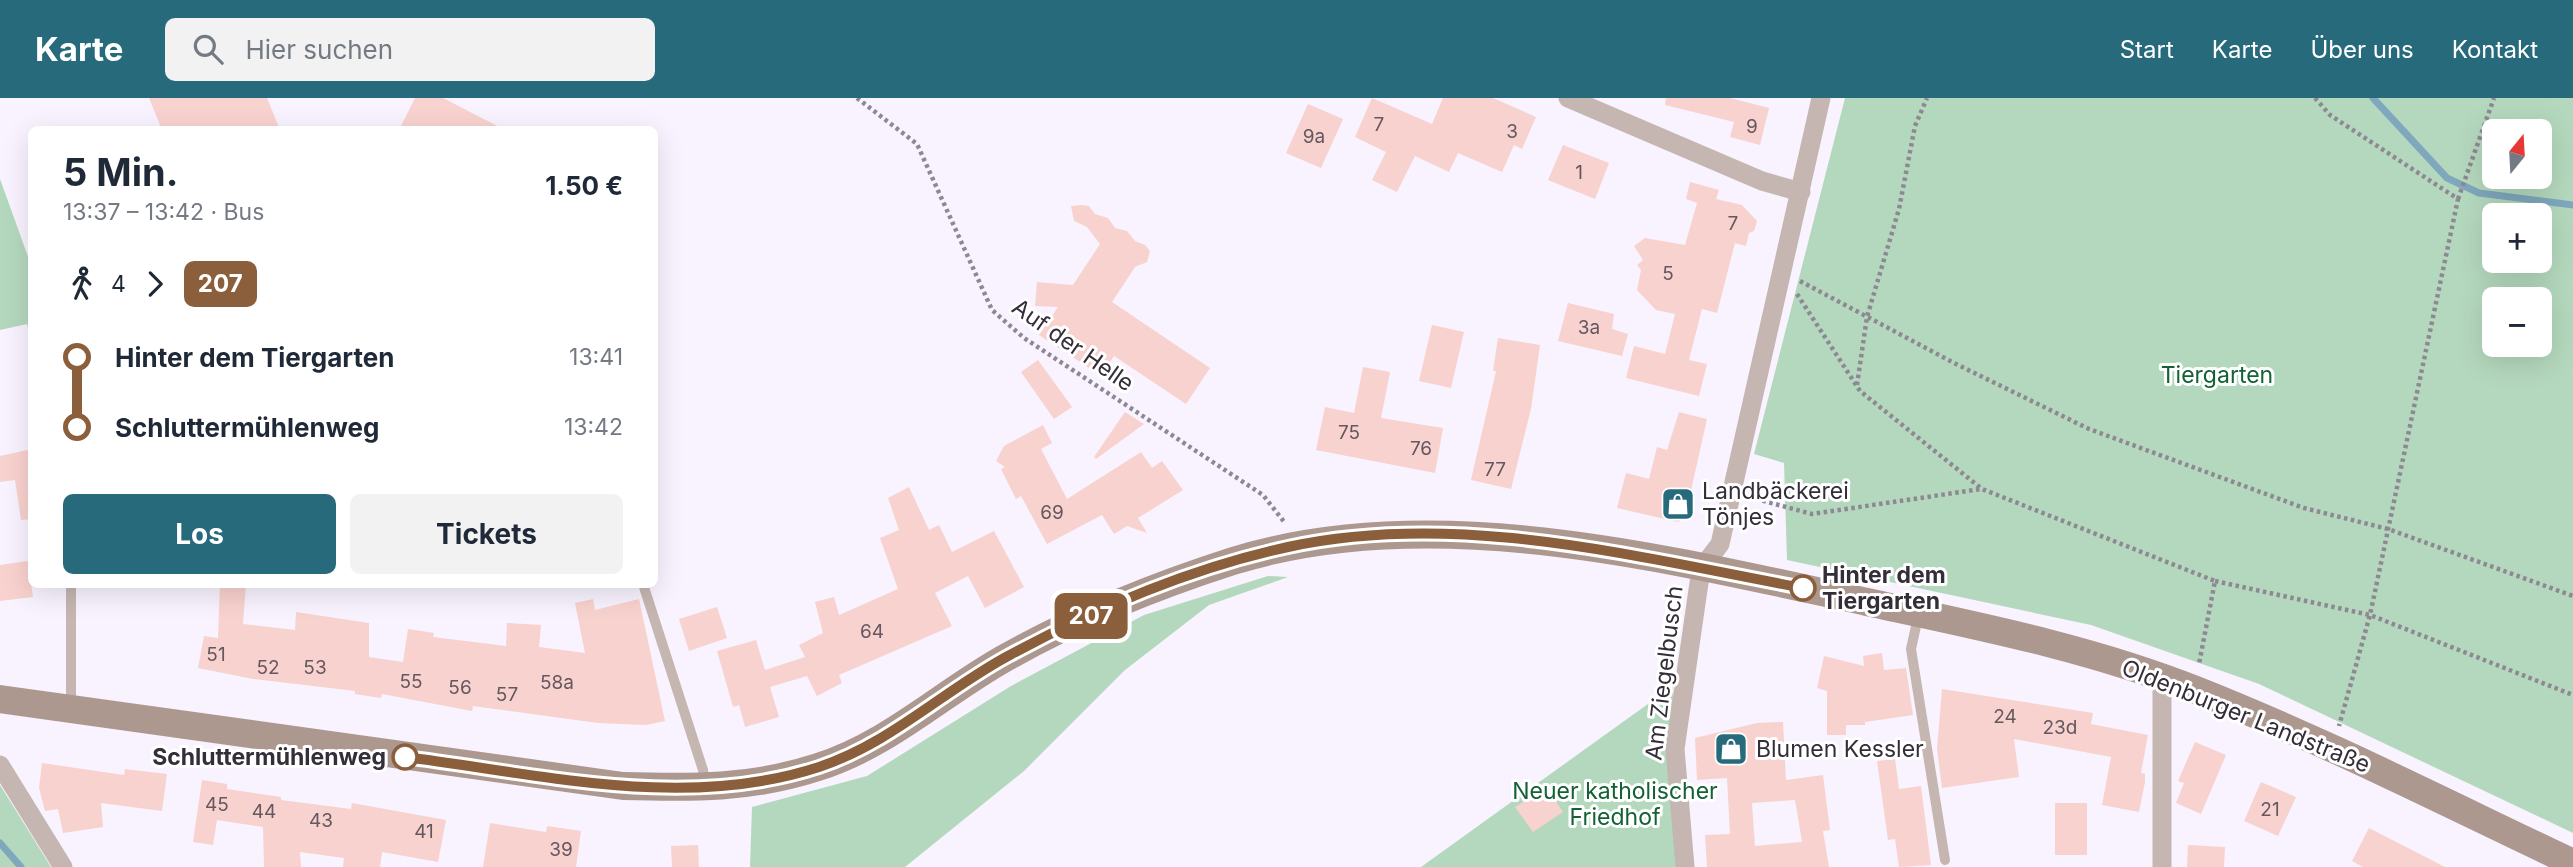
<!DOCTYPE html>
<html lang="de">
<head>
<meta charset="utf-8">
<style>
	:root { --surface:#fff; --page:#f2f2f3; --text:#1f2937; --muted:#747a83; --accent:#276a7c }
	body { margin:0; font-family:Inter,sans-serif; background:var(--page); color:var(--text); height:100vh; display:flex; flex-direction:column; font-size:26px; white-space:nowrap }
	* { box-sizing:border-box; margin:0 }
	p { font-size:23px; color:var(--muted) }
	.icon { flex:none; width:38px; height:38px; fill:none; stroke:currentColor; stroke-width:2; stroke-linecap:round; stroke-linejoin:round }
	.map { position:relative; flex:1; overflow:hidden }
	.sheet { position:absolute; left:28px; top:28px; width:630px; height:462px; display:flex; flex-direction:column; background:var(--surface); border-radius:10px; box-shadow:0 7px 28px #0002 }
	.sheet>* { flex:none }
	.badge { padding:0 14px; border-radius:10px; font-size:24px; line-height:46px }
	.needle { width:46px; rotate:18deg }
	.fabs { position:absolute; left:2482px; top:21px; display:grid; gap:14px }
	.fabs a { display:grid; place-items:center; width:70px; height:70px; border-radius:10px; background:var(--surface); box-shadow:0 7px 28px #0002; font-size:35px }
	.map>.badge { position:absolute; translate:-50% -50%; box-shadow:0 0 0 4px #fff }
	.legs { display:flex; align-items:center; gap:10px; height:77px; padding:0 35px; font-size:23px }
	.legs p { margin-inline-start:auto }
	.head { display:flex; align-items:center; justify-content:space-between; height:119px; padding:0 35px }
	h1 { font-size:38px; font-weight:700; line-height:52px }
	.action { display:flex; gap:14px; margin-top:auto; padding:14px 35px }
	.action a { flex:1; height:80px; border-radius:10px; background:var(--accent); color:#fff; font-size:28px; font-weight:700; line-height:80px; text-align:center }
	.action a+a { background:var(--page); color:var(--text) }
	ul { padding:0 35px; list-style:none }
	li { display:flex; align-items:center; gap:24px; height:70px; font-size:26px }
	li i { display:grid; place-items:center; width:10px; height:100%; margin:0 9px; background:currentColor }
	li i::after { content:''; width:18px; height:18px; margin:-9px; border:5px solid; border-radius:50%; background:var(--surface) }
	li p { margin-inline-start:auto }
	li:first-child i { background:linear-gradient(#0000 50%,currentColor 0) }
	li:last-child i { background:linear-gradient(currentColor 50%,#0000 0) }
	header { display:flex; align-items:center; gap:42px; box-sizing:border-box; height:98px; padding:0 35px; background:var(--accent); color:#fff }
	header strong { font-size:33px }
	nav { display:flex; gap:38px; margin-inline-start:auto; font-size:24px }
	.search { width:490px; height:63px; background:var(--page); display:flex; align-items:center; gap:18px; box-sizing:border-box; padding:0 24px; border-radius:10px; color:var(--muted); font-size:26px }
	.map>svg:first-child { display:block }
</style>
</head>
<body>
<header>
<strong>Karte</strong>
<div class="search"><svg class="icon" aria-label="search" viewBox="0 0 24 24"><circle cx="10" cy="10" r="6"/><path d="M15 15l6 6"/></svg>Hier suchen</div>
<nav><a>Start</a><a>Karte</a><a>Über uns</a><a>Kontakt</a></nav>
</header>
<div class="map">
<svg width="2573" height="769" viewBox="0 0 2573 769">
	<rect width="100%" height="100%" fill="#f8f3fe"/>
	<!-- green -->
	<g fill="#b4d8bd" fill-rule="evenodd">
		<path d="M1845,0H2573V735L2259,586L2091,527L1787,462L1784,365L1754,356ZM2539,33V79H2494V33ZM2539,117V163H2494V117ZM2494,201H2539V247H2494Z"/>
		<polygon points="0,81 31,167 31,238 27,226 0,232"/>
		<polygon points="1268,478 1288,479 1209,507 1125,572 1024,673 905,769 750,769 752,709 867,678 1011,588 1144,517"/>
		<polygon points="1673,588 1681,769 1421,769"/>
		<polygon points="0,687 51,769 0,769"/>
	</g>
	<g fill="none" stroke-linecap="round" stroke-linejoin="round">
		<!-- stream -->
		<g stroke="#7fa8bd" stroke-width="7">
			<polyline points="2373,0 2447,80 2479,95 2573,107"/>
			<polyline points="0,745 21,769"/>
		</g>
	</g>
	<!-- building -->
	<g fill="#f8d2cf" fill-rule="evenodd">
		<polygon points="149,0 267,0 280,32 162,32"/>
		<polygon points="415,0 443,0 505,32 399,32"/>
		<polygon points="1372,0 1432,26 1443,0 1493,0 1536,19 1522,51 1514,47 1502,74 1458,55 1449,74 1415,58 1397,94 1372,82 1386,54 1355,39"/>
		<polygon points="1666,0 1730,0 1769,10 1760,47 1730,39 1734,24 1665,7"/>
		<polygon points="1308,6 1343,21 1321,70 1286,55"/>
		<polygon points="1563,47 1609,65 1595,101 1548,82"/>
		<polygon points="1690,84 1719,92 1716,101 1742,107 1757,123 1754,133 1749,135 1746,148 1735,145 1717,215 1702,211 1689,262 1707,266 1699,298 1626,280 1634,248 1665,256 1675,216 1656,212 1637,192 1641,172 1637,167 1643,162 1634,148 1645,140 1685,147 1697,105 1686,101"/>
		<polygon points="1081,107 1089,108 1095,116 1108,120 1115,130 1127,133 1135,143 1145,147 1150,153 1147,164 1135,169 1112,204 1210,270 1186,306 1114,258 1101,278 1039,237 1058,209 1035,208 1037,184 1073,187 1100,146 1087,129 1074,123 1071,108"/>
		<polygon points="1568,205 1614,216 1612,231 1628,236 1622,258 1558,243"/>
		<polygon points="1432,227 1464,234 1451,290 1419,283"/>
		<polygon points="1498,240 1540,247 1531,311 1511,391 1471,382 1496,273 1493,273"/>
		<polygon points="1038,262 1072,309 1054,321 1021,274"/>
		<polygon points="1363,269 1390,274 1381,320 1443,330 1435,375 1316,352 1325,309 1354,315"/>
		<polygon points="1125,314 1144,326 1096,361 1094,359"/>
		<polygon points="1679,314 1707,321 1685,419 1678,424 1617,410 1626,375 1649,381 1657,349 1667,352"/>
		<polygon points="1043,327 1052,345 1041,351 1067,401 1141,354 1152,370 1162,363 1183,392 1138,420 1147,435 1127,428 1114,436 1102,417 1047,446 1021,398 1016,401 1001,371 1005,369 996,363 1004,348"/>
		<polygon points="32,351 32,421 21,422 15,382 0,384 0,358"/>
		<polygon points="909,389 929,432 939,427 952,454 994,433 1024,489 985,510 968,478 935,495 952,528 839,577 842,585 817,598 807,578 770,589 779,619 745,629 739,607 733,609 717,553 756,542 765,572 805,559 799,547 823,535 815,504 834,499 839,517 898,491 880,440 899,432 888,400"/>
		<polygon points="28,463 33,499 0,503 0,467"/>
		<polygon points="220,486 246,486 243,526 295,532 296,514 369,525 369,559 403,564 408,531 434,535 433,539 506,548 507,525 541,527 539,549 585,555 575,505 593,501 595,512 639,501 665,623 646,627 598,625 473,608 472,613 382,596 381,600 355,596 355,593 253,581 198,570 204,538 218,540"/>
		<polygon points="717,509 727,540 689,553 679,521"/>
		<polygon points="1882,555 1884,572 1906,570 1913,617 1865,624 1865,627 1846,627 1846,637 1827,637 1827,593 1817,590 1824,558 1864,568 1863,558"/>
		<polygon points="1942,591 2093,615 2091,626 2148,637 2141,675 2145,676 2145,684 2139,714 2102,707 2111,659 2014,641 2019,679 1942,690 1937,651"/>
		<path d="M1783,624L1786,682L1823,677L1830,732L1823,733L1829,769H1707L1705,737L1730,736L1727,680L1697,682L1695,640L1757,625ZM1795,702L1802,744L1755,748L1752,705Z"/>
		<polygon points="2195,644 2226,657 2201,716 2176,705 2184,685 2178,683"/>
		<polygon points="1895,661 1899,691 1921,688 1931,767 1899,769 1895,741 1888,742 1877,663"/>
		<polygon points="42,665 124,677 125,671 167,676 162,713 101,705 103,729 63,735 58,711 45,713 39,690"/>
		<polygon points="202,682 227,686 227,691 281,699 281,702 351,711 352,705 446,722 438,764 382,754 380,769 343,769 344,760 300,754 301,769 264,769 263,729 217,722 213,747 193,744"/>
		<polygon points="2261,684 2296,699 2278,738 2244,723"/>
		<polygon points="1547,690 1563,714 1533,734 1515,709"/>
		<rect x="2055" y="705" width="32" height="52"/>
		<polygon points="490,725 546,734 547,728 581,733 576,769 483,769"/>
		<polygon points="2369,730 2445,769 2363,769 2352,763"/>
		<polygon points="698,747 699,769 672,769 671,748"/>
		<polygon points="2188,747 2225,749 2224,769 2187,769"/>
	</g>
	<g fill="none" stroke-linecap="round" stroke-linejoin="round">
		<!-- path -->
		<g stroke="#8e8893" stroke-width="4.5" stroke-dasharray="3.5 3.5" stroke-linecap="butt">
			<polyline points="857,0 917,46 992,212 1024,240 1263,397 1285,425"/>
			<polyline points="2315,0 2330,17 2458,101 2370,517 2339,628"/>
			<polyline points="2458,101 2494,0"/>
			<polyline points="1800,183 1954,265 2089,331 2304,410 2388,431 2573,498"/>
			<polyline points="1797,196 1860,293 1982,391 2215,483 2199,566"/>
			<polyline points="1857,287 1867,219 1899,111 1915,28 1927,0"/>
			<polyline points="1749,399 1812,416 1981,391"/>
			<polyline points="2215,483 2370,517 2573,597"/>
		</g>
		<!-- service -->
		<g stroke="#c5b6b1" stroke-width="10">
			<polyline points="643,486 703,672 705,687"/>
			<polyline points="1918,519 1911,551 1945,762"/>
			<polyline points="71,607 71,486"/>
		</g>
		<!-- minor -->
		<g stroke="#c5b6b1" stroke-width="19">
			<polyline points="1568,0 1762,83 1801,94"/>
			<polyline points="2162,580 2162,769"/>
			<polyline points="0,667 63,769"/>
			<polyline points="1685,769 1675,651 1701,471 1720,446 1821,0"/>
		</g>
		<!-- secondary -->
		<path stroke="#ad9890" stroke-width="28" d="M0,601L623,688C692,690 751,691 818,669C888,647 941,596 1005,560C1076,520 1155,488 1233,463C1432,401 1668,461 1867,504C1978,528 2090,550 2196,592C2325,643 2448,706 2573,765"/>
	</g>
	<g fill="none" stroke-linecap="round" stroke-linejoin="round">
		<defs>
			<path id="line-1" d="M405,659C541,676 685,713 819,669C891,645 943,593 1008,558C1095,511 1191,470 1288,449C1458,412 1636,459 1803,490"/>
		</defs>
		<!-- line-1 casing -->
		<use href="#line-1" stroke="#fff" stroke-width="16"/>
		<!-- line-1 -->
		<use href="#line-1" stroke="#8b5e3c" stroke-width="10"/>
	</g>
	<!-- icons -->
	<defs>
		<symbol id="shop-square" viewBox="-11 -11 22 22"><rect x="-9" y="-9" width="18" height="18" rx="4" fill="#276a7c" stroke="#fff"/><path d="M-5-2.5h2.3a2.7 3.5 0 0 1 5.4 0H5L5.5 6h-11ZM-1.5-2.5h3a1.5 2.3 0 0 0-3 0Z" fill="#fff"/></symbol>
	</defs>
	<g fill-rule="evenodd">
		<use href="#shop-square" x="1659" y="387" width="38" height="38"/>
		<use href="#shop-square" x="1712" y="632" width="38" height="38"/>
	</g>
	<!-- markers -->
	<g fill="#fff" stroke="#8b5e3c" stroke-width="3.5">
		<circle cx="1803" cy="490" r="12"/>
		<circle cx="405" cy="659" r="12"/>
	</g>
	<g text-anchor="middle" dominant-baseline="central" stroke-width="6" stroke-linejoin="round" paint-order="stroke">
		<!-- number labels -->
		<g font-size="19" fill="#65575e">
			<text x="1379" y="26">7</text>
			<text x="1752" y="28">9</text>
			<text x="1512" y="33">3</text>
			<text x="1314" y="38">9a</text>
			<text x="1579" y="74">1</text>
			<text x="1733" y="125">7</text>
			<text x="1668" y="175">5</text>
			<text x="1589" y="229">3a</text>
			<text x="1349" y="334">75</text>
			<text x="1421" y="350">76</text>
			<text x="1495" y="371">77</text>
			<text x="1052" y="414">69</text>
			<text x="872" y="533">64</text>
			<text x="216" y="556">51</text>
			<text x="268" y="569">52</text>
			<text x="315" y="569">53</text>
			<text x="411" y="583">55</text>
			<text x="557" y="584">58a</text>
			<text x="460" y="589">56</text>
			<text x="507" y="596">57</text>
			<text x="2005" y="618">24</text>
			<text x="2060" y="629">23d</text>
			<text x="217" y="706">45</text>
			<text x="2270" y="711">21</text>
			<text x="264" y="713">44</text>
			<text x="321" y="722">43</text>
			<text x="424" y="733">41</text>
			<text x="561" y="751">39</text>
		</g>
		<!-- street labels -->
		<g font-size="23" fill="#342e39" stroke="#fff">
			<text transform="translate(1073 247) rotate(35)">Auf der Helle</text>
			<text transform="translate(1664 575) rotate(-83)">Am Ziegelbusch</text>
			<text transform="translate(2246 618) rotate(22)">Oldenburger Landstraße</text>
		</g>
		<!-- park labels -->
		<g font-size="23" fill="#146135" stroke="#fff">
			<text x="2217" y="277">Tiergarten</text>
			<text x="1615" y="693">Neuer katholischer<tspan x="1615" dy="26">Friedhof</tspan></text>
		</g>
		<!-- poi labels -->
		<g font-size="23" fill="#342e39" stroke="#fff" text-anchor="start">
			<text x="1702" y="393">Landbäckerei<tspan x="1702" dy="26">Tönjes</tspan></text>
			<text x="1756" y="651">Blumen Kessler</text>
		</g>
		<!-- stop labels -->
		<g font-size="23" font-weight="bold" fill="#342e39" stroke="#fff" text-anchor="start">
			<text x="1822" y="477">Hinter dem<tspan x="1822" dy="26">Tiergarten</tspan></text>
			<text x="386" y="659" text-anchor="end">Schluttermühlenweg</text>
		</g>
	</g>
</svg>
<div class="fabs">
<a><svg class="needle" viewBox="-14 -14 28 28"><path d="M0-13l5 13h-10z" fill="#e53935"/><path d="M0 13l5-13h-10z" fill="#747a83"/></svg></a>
<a>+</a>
<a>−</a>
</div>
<b class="badge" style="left:1091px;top:518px;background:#8b5e3c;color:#fff">207</b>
<section class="sheet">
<div class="head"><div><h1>5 Min.</h1><p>13:37 – 13:42 · Bus</p></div><b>1.50 €</b></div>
<div class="legs"><svg class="icon" aria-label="walk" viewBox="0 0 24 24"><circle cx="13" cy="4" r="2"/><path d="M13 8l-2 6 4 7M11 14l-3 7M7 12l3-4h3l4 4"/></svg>4<svg class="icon" aria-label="forward" viewBox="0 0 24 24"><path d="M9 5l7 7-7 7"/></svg><b class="badge" style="background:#8b5e3c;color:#fff">207</b></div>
<ul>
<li><i style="color:#8b5e3c"></i><b>Hinter dem Tiergarten</b><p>13:41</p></li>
<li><i style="color:#8b5e3c"></i><b>Schluttermühlenweg</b><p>13:42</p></li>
</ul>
<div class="action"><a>Los</a><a>Tickets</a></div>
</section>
</div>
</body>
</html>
